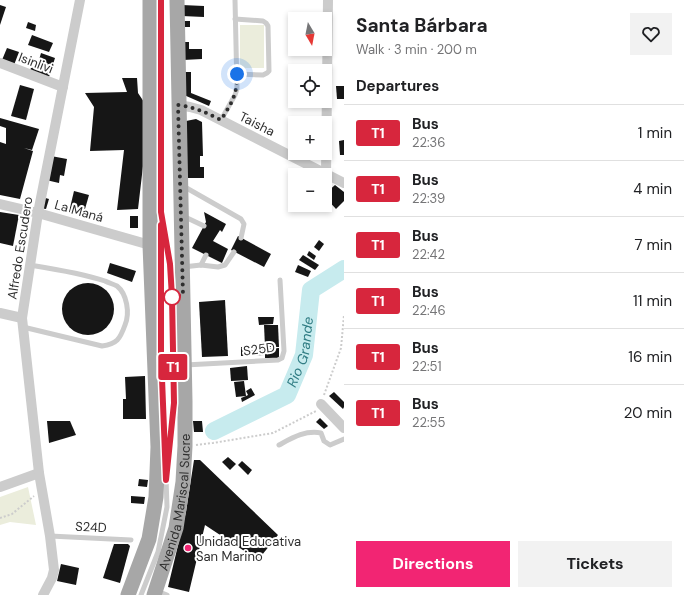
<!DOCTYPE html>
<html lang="en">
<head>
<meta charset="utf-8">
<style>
	:root { --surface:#fff; --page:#f2f2f2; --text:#202124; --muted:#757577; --line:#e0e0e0; --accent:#f22573 }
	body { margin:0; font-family:"DM Sans",sans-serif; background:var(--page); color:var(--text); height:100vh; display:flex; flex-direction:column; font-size:15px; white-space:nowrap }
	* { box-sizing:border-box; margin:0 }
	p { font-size:13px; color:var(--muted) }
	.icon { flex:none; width:22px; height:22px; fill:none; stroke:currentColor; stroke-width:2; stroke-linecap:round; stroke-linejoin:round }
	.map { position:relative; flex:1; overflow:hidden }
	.panel { display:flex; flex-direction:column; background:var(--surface); width:340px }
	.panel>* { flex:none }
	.badge { padding:0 8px; border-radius:3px; font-size:14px; line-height:26px }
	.needle { width:26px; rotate:170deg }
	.buttons { position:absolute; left:288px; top:12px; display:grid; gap:8px }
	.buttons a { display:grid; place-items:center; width:44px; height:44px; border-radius:0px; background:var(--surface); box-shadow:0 2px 6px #0003; font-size:20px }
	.you { position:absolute; width:20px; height:20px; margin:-10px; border:3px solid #fff; border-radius:50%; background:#1a73e8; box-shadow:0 0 0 6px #1a73e833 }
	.map>.badge { position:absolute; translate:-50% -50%; box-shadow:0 0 0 2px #fff }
	h2 { padding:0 12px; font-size:15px; line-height:36px }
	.round { display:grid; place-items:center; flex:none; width:42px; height:42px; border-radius:0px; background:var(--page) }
	.overview { display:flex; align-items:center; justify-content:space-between; height:68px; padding:0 12px }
	h1 { font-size:19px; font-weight:700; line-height:30px }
	.primary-button { display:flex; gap:8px; margin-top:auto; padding:8px 12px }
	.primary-button a { flex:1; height:46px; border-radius:0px; background:var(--accent); color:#fff; font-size:16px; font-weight:700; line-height:46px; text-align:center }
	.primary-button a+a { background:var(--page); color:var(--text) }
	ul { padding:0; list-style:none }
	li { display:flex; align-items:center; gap:12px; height:56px; padding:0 12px; border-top:1px solid var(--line) }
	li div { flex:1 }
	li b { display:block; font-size:15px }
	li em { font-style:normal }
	li .badge { min-width:44px; font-weight:700; text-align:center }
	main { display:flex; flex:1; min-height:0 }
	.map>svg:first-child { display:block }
</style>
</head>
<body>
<main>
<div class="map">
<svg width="344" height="595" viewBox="0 0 344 595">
	<rect width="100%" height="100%" fill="#fff"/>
	<!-- green -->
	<g fill="#ebeddc">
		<rect x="240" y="25" width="24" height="43"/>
		<polygon points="28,487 36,525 10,522 0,525 0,497"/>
	</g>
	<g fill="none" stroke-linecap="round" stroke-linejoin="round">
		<!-- river -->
		<path stroke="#c7ebee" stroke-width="18" id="s1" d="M214,431L287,395L304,355L311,290L344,269"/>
	</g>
	<!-- building -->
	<g fill="#161616">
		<polygon points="0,5 6,7 0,25"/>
		<polygon points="182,5 204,6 204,17 182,16"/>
		<polygon points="184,21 190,21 190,27 185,27"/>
		<polygon points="28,22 36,25 35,31 26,28"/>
		<polygon points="32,35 53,43 49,52 28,45"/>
		<polygon points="183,42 189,42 189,49 202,49 202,59 183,60"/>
		<polygon points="7,48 19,52 14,65 2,60"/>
		<polygon points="41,53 55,58 49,77 30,71 33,61 39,60"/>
		<polygon points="183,72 191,72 191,93 211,101 209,106 184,95"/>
		<polygon points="122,78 137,78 138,93 146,105 145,149 138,209 117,210 124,150 90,151 94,107 85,93 127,92"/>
		<polygon points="20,85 34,89 26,120 11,116"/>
		<polygon points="336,86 344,86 344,99 337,99"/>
		<polygon points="0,118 39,129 32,150 24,148 33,151 20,199 0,195 0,142 6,144 6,128 0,126"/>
		<polygon points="196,119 202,122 203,156 200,156 200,167 204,167 204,178 187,178 186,121"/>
		<polygon points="344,140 344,155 340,155 339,141"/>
		<polygon points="51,156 67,159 64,176 60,175 59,183 46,180"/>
		<polygon points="335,185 344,192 344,201 336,209 325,197 325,194"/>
		<polygon points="74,191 89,195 83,216 69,212"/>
		<polygon points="42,197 49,199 46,209 40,208"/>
		<polygon points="0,212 19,215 13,246 0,243"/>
		<polygon points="204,212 226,224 222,232 220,230 213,241 228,249 222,263 192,248 206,222"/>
		<rect x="130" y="216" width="8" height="12"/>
		<polygon points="238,236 271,254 264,267 231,250"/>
		<polygon points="319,240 324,244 319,251 314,247"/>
		<polygon points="309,251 316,256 314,260 307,255"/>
		<polygon points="303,255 319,265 315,270 299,260"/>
		<polygon points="110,263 136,271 132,282 107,273"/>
		<polygon points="298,265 311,271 308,277 295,272"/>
		<circle cx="88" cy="309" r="26"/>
		<polygon points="225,300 228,356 202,357 199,302"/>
		<polygon points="258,317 274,317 273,324 259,325"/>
		<polygon points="264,325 278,325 279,347 265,347"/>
		<polygon points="264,346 264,355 241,356 241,347"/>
		<polygon points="279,348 279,358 265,358 265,349"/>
		<polygon points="247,366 248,380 231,381 230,368"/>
		<polygon points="145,376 146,419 123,419 123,399 126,399 125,377"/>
		<polygon points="244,381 246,396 248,395 246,391 251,388 255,395 242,402 241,398 246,396 236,397 234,382"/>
		<polygon points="334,392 344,402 344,407 343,409 329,396"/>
		<polygon points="320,418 328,426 324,429 316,422"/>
		<polygon points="47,421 70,421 76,435 49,443"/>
		<polygon points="193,421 202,421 203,432 194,432"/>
		<polygon points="228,457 236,464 230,470 222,462"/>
		<polygon points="194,460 200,460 278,535 258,560 205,525 189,592 168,587 186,512"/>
		<polygon points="242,461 252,470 248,475 238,465"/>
		<polygon points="139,479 148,480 147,487 138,486"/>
		<polygon points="131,496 145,497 144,504 131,503"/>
		<polygon points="114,544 128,544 130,546 120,583 103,578"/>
		<polygon points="61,564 79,568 76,585 57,581"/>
	</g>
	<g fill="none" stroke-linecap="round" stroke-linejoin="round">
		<!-- path -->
		<g stroke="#ccc" stroke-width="2" stroke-dasharray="2 2" stroke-linecap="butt">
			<polyline points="324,395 341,348 344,315"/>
			<polyline points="196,445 213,443 273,433 316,411"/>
			<polyline points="0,518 12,514 34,496"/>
		</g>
		<!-- lane -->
		<g stroke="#ccc" stroke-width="5">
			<polyline points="235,19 263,21 266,23 268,26 269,71 267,73 263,75 237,74"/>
			<polyline points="221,120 235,95 237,89 235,0"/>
			<polyline points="183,186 241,219 244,224 241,238"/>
			<polyline points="183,216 204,226"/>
			<polyline points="163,224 170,264 172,297 174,403 168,463"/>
			<polyline points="201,265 206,255"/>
			<polyline points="183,267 201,265 218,267 225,265 234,252"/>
			<path d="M23,327L102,346C117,344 120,339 125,325C130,313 127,294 117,286C113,284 109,283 105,281C81,273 55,269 30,265"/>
			<polyline points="161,343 160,267 161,0"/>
			<polyline points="185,365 278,360 282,358 284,351 280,280"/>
			<path d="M279,445C292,438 305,430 321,433L324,441L330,445L344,439"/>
			<polyline points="50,536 131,540"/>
			<polyline points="157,591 167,595"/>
			<polyline points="141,595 158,552 167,507 165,449"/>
		</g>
		<!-- street -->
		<g stroke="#ccc" stroke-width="10">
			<polyline points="0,63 63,87"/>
			<polyline points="178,105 190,107 201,110 344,183"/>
			<polyline points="326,173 328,0"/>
			<polyline points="0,204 38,213 150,245"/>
			<polyline points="0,313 22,318"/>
			<polyline points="321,404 344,428"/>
			<polyline points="0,487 39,473"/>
			<polyline points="43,595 52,578 54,570 50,536 39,473 22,318 38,213 80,0"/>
		</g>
		<!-- primary -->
		<g stroke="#a7a7a7" stroke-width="15">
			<polyline points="128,595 149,539 156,497 158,447 150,245 150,0"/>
			<path id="s2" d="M154,595L176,528L183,482L185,446V401L177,0"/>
		</g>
	</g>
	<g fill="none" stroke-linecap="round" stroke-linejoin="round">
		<defs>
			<polyline id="line" points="161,225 161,353 166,480 174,403 172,297 170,264 161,212 161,0"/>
		</defs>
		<!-- line casing -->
		<use href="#line" stroke="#fff" stroke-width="9"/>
		<!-- line -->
		<use href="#line" stroke="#d7263d" stroke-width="6"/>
		<!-- walk -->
		<path stroke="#2f2f2f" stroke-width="4" stroke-dasharray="0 7.2" d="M172,297L183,295L178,105C195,107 207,113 221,120C232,102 237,96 237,74"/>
	</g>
	<!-- markers -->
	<circle fill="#fff" stroke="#d7263d" stroke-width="2" cx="172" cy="297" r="8"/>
	<circle fill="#f22573" stroke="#fff" stroke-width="1.5" cx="188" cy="548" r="4"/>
	<g text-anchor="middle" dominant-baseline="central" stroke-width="4" stroke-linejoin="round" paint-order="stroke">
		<!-- street labels -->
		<g font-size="13" fill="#2f2f2f" stroke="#fff">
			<text transform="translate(36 63) rotate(21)">Isinlivi</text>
			<text transform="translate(257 124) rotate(27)">Taisha</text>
			<text transform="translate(79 211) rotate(16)">La Maná</text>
			<text transform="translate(20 248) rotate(-81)">Alfredo Escudero</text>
			<text transform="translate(259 349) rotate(-7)">S25D</text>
			<text stroke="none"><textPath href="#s2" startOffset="96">Avenida Mariscal Sucre</textPath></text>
			<text transform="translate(91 527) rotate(3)">S24D</text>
		</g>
		<!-- poi labels -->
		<g font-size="13" fill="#2f2f2f" stroke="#fff" text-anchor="start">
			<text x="196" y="541">Unidad Educativa<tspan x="196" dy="15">San Marino</tspan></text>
		</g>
		<!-- water labels -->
		<g font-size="14" font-style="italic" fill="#317d84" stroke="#fff">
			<text stroke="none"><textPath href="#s1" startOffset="127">Rio Grande</textPath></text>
		</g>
	</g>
</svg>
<div class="buttons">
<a><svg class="needle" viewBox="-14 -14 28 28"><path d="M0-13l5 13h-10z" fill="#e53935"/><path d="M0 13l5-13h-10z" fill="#757577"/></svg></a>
<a><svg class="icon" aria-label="locate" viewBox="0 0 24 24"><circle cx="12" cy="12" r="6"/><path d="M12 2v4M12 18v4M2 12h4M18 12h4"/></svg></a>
<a>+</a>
<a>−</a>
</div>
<div class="you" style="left:237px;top:74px"></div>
<b class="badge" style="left:173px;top:367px;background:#d7263d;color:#fff">T1</b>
</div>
<section class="panel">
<div class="overview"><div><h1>Santa Bárbara</h1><p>Walk · 3 min · 200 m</p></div><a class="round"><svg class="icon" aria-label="heart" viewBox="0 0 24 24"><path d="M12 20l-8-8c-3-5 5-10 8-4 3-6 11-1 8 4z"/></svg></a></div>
<h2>Departures</h2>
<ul>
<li><span class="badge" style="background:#d7263d;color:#fff">T1</span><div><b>Bus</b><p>22:36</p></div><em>1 min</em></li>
<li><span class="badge" style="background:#d7263d;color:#fff">T1</span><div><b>Bus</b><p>22:39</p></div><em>4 min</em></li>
<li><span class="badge" style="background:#d7263d;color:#fff">T1</span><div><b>Bus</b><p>22:42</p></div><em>7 min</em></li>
<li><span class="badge" style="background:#d7263d;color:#fff">T1</span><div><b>Bus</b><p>22:46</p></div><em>11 min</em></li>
<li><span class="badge" style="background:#d7263d;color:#fff">T1</span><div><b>Bus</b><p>22:51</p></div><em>16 min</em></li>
<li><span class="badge" style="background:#d7263d;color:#fff">T1</span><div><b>Bus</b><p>22:55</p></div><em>20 min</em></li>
</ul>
<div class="primary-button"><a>Directions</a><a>Tickets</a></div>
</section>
</main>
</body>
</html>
